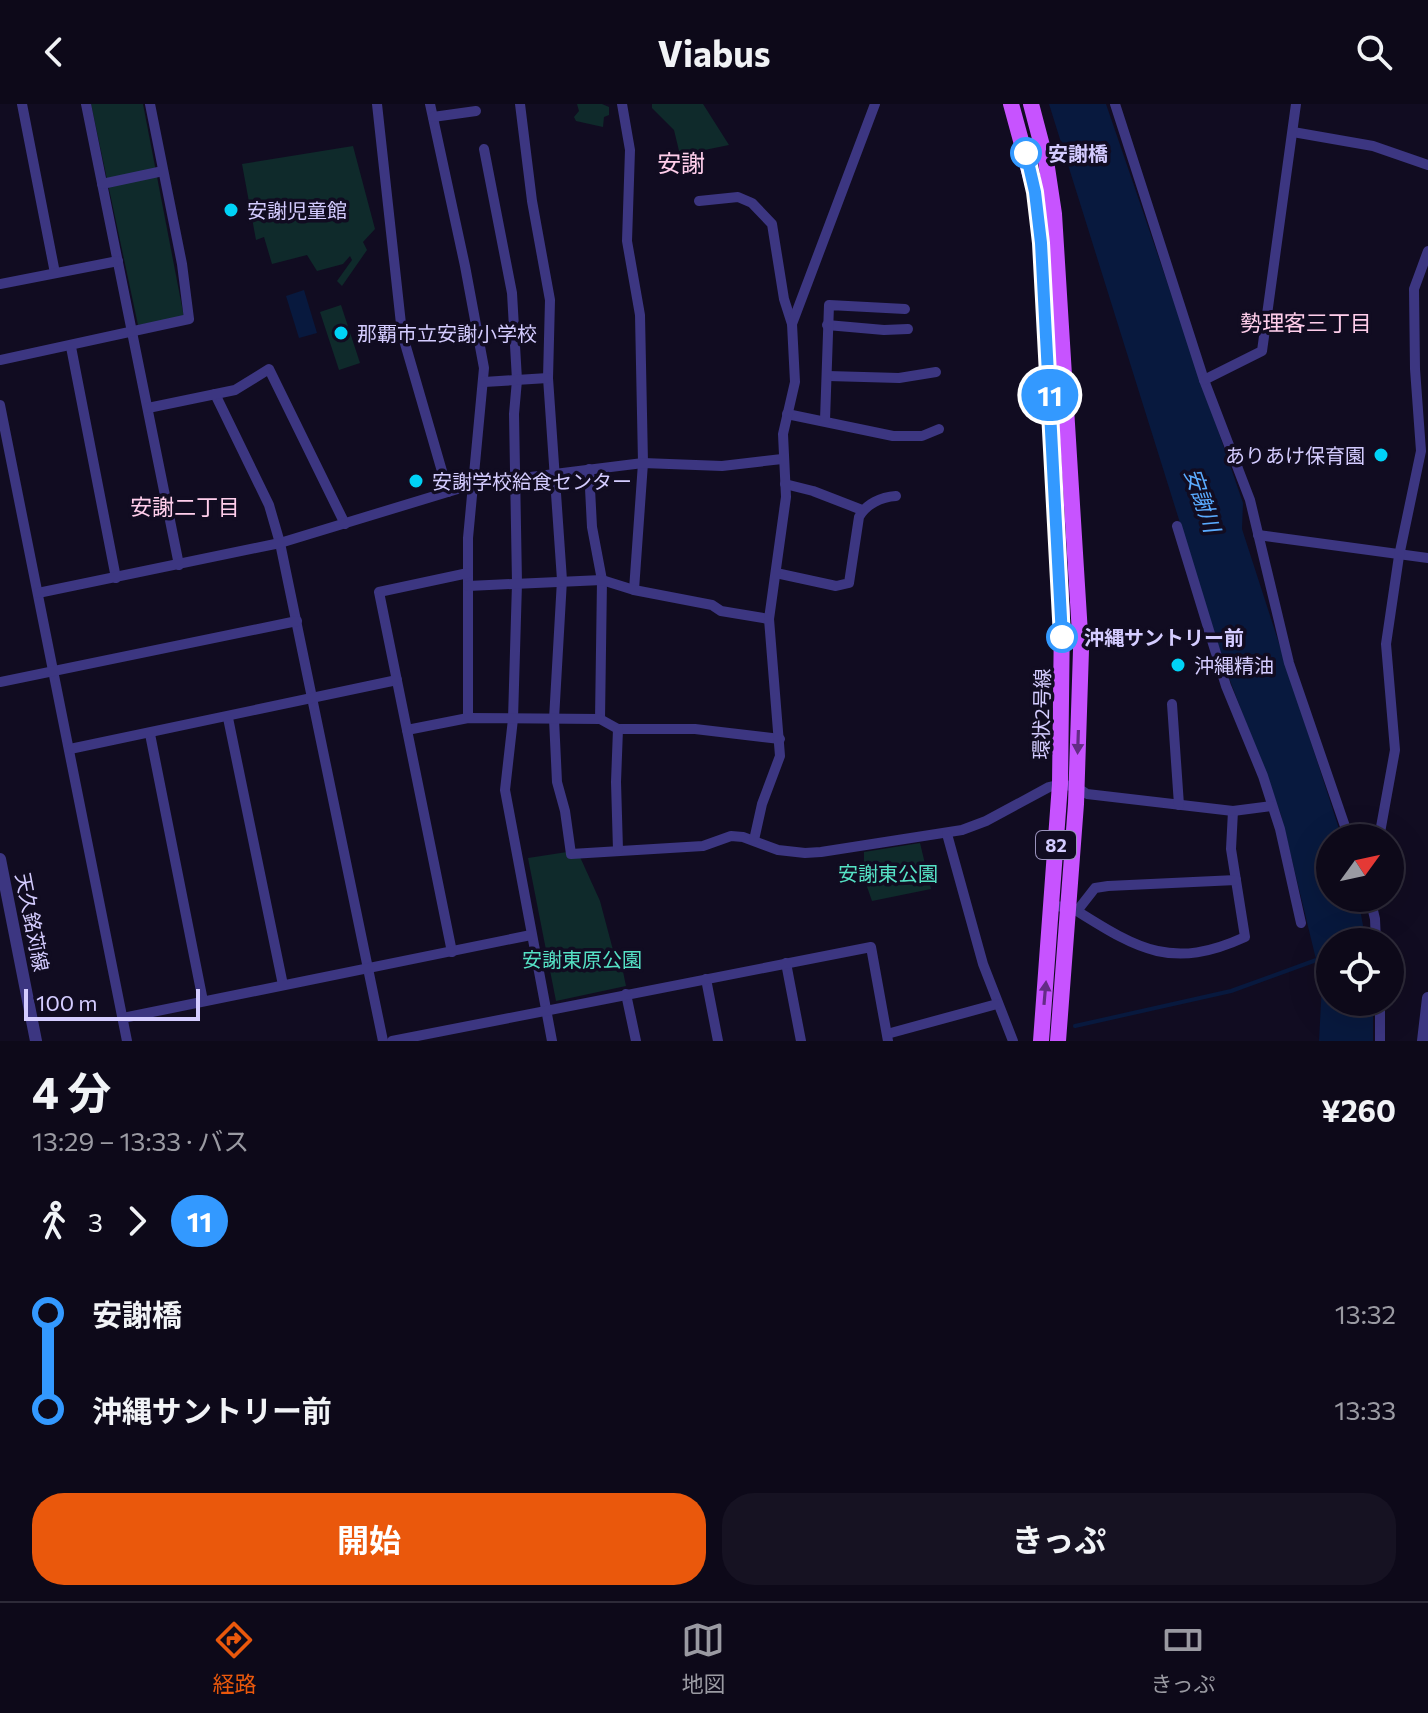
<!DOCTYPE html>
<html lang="ja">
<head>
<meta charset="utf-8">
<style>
	:root { --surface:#0d0919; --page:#161222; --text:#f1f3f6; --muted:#9a9aa2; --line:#2d2a38; --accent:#ea580c }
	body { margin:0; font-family:Commissioner,"Noto Sans JP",sans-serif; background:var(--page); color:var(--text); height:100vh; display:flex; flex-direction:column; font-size:30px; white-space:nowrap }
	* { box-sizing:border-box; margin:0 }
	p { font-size:26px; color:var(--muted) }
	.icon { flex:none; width:44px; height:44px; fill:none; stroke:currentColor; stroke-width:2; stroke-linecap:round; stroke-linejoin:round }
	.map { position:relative; height:937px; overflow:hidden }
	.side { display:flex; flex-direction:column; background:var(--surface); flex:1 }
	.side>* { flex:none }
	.badge { padding:0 16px; border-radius:26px; font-size:28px; line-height:52px }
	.needle { width:52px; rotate:57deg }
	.fabs { position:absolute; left:1316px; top:720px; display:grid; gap:16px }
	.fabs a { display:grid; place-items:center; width:88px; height:88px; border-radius:50%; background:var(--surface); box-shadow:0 8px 32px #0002,0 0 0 2px var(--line); font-size:40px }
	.scale { position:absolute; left:24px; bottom:20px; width:176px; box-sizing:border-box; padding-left:8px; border:4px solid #d4ccff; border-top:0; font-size:22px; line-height:28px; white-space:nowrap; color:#d4ccff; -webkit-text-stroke:6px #110c21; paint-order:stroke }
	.map>.badge { position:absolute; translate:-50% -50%; box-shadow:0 0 0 4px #fff }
	.legs { display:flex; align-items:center; gap:12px; height:88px; padding:0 32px; font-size:26px }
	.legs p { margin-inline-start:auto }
	.headline { display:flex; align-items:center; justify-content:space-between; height:136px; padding:0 32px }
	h1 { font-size:44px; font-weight:700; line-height:60px }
	.action { display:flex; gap:16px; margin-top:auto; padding:16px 32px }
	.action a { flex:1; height:92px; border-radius:32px; background:var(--accent); color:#fff; font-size:32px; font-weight:700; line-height:92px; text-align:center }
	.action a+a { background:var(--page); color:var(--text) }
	ul { padding:0 32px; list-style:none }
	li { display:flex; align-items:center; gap:28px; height:96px; font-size:30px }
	li i { display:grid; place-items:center; width:12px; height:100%; margin:0 10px; background:currentColor }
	li i::after { content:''; width:20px; height:20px; margin:-10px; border:6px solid; border-radius:50%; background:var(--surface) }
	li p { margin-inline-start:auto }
	li:first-child i { background:linear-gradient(#0000 50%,currentColor 0) }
	li:last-child i { background:linear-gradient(currentColor 50%,#0000 0) }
	header { display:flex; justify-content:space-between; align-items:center; height:104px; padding:0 32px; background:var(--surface); font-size:36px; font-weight:700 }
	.menu { display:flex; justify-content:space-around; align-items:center; height:112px; border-top:2px solid var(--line); background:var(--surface); font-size:22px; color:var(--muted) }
	.menu a { display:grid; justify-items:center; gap:4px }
	.menu .on { color:var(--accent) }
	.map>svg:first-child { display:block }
</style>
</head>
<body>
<header><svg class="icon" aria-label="back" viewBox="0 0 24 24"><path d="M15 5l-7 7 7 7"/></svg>Viabus<svg class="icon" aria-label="search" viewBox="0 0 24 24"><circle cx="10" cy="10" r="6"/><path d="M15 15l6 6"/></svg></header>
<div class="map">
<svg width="1428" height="937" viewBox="0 0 1428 937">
	<rect width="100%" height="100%" fill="#110c21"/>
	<!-- green -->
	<g fill="#0f2a2b">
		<polygon points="91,0 143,0 184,213 138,221"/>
		<polygon points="577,0 602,0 609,3 609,11 604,13 603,23 576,17 574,13 579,7"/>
		<polygon points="652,0 703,0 729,41 680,51 674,26 652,4"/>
		<polygon points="353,42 375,125 363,138 367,146 342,182 337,177 352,156 350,152 343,160 317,167 307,151 272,160 264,133 256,136 242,60"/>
		<polygon points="341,201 360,259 339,266 320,208"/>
		<polygon points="920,739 931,785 872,797 864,774 864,748"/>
		<polygon points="567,748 580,753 600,797 613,846 619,848 626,882 556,897 528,754"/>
	</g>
	<!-- water -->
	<g fill="#08193e">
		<polygon points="1049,0 1106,0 1243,399 1242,425 1342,734 1330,734 1330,794 1358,794 1366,838 1330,838 1330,898 1373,898 1373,937 1319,937 1322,880 1281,711 1226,566"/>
		<polygon points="304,186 317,229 299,234 286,192"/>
	</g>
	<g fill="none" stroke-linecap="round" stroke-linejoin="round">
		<!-- stream -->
		<polyline stroke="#08193e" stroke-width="4" points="1075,922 1231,887 1319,855"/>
		<!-- minor -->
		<g stroke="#3c3681" stroke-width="10">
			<polyline points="22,0 55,169"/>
			<polyline points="86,0 179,461"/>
			<polyline points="377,0 402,229 448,388"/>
			<polyline points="430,0 465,162 484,264 468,434 468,614"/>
			<path d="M520,0L532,97L550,196L548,274L562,476L554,615L557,678L565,707L571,750L703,742L731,732L743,733L778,746L805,749L821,748L962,726L986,717L1049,683C1064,679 1074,681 1087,690L1233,707L1231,745L1245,833C1173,866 1139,846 1077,807"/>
			<polyline points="622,0 630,46 627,137 640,211 643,359 634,486"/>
			<polyline points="1115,0 1204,276 1250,396 1289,559 1349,734"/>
			<polyline points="433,13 476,7"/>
			<polyline points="1293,28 1373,42 1428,61"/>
			<polyline points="484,45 512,189 517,276 514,310 517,479 513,615 505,686 552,937"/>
			<polyline points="102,80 163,67"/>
			<polyline points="699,97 738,93 752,99 772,120 784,195 792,220"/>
			<polyline points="0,180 118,157"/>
			<polyline points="827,221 884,226 908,225"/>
			<polyline points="71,243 116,474"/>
			<polyline points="0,256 189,215 182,160 150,0"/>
			<polyline points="828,272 899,274 936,268"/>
			<polyline points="1204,276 1262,247 1296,0"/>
			<polyline points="484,278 548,274"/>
			<polyline points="215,290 269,401 280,439 383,937"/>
			<polyline points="0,301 127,937"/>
			<polyline points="148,304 235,286 269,265 345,420"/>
			<polyline points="787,310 893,332 922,332 939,325"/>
			<polyline points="825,316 829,201 905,205"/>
			<polyline points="589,365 592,423 602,476 600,615"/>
			<polyline points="785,380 813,387 862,406"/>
			<polyline points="1177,422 1226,582 1263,672 1280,725 1301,819"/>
			<polyline points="1258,431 1428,454"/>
			<path d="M776,469L836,482L849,479L859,413C866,400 881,393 896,392"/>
			<polyline points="468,482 602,476 634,486 712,501 721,507 769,515"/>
			<polyline points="38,489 280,439 474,380 643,359 722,362 782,355"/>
			<polyline points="0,578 297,517"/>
			<polyline points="1172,600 1179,701"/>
			<polyline points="228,614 283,881"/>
			<polyline points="407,626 468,614 600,615 618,625 695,625 780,635"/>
			<polyline points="150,630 203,897"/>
			<polyline points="70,645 397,576"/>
			<polyline points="1233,707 1272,702"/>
			<polyline points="947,730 983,860 1013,937"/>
			<polyline points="1379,734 1395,646 1386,540 1399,452 1421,347 1415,265 1414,185 1428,147"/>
			<polyline points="754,736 762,700 780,652 769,515 786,393 783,330 795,278 792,220 875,0"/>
			<polyline points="618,746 616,678 618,625"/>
			<polyline points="1370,794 1375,815 1376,838"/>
			<polyline points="1052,802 1068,803 1077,807 1095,784 1108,782 1236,776"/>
			<polyline points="452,848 379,488 468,469"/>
			<polyline points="786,859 801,937"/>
			<polyline points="706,875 718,937"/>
			<polyline points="626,890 636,937"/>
			<polyline points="1380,898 1380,937"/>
			<polyline points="123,914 531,831"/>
			<polyline points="887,930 997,900"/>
			<polyline points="392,937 871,843 888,937"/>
		</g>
		<!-- tertiary -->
		<g stroke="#3c3681" stroke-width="12">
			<polyline points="0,755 36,937"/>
			<polyline points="1423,937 1428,894"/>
		</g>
		<!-- primary -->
		<g stroke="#c753ff" stroke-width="16">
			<polyline points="1011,0 1035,88 1041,139 1062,512 1060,680 1041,937"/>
			<polyline points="1031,0 1046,57 1054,110 1081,546 1076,700 1058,937"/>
		</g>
	</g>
	<!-- one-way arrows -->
	<defs><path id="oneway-solid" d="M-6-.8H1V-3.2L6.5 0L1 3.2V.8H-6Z" transform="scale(2)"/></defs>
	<g fill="#632c85">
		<use href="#oneway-solid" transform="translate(1078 638) rotate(92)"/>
		<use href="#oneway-solid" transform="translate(1045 889) rotate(-85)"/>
	</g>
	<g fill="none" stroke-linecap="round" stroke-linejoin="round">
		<defs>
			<polyline id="line-1" points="1026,49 1035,88 1041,139 1062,533"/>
		</defs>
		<!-- line-1 casing -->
		<use href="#line-1" stroke="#fff" stroke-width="18"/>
		<!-- line-1 -->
		<use href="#line-1" stroke="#39f" stroke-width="12"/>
	</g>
	<!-- markers -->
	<g fill="#fff" stroke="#39f" stroke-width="4">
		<circle cx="1026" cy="49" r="14"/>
		<circle cx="1062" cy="533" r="14"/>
	</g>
	<g fill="#00d3f7" stroke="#110c21" stroke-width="3">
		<circle cx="231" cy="106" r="8"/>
		<circle cx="341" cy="229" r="8"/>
		<circle cx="1381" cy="351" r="8"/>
		<circle cx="416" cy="377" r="8"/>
		<circle cx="1178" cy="561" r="8"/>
	</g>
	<g text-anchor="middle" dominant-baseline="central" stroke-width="7" stroke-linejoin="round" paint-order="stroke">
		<!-- shield labels -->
		<rect fill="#110c21" stroke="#9a92bc" stroke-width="2" x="1036" y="727" width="40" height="28" rx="6"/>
		<g font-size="18" font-weight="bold" fill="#d4ccff">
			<text x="1056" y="741">82</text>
		</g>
		<!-- stop labels -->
		<g font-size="20" font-weight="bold" fill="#d4ccff" stroke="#110c21" text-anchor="start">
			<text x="1048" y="49">安謝橋</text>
			<text x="1084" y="533">沖縄サントリー前</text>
		</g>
		<!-- poi labels -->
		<g font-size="20" fill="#d4ccff" stroke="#110c21" text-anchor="start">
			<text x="247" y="106">安謝児童館</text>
			<text x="357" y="229">那覇市立安謝小学校</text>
			<text x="1365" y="351" text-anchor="end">ありあけ保育園</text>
			<text x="432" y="377">安謝学校給食センター</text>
			<text x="1194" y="561">沖縄精油</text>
		</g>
		<!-- street labels -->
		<g font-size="20" fill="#d4ccff" stroke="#110c21">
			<text transform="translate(1041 610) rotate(-89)">環状2号線</text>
			<text transform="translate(33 818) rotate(79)">天久銘苅線</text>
		</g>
		<!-- park labels -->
		<g font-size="20" fill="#55e2c5" stroke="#110c21">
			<text x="888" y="769">安謝東公園</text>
			<text x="582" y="855">安謝東原公園</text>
		</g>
		<!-- neighbourhood labels -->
		<g font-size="22" fill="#ffceeb" stroke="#110c21">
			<text x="1306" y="218">勢理客三丁目</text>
			<text x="185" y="402">安謝二丁目</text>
		</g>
		<!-- water labels -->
		<g font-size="22" font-style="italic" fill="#5aabff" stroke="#110c21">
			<text transform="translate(1203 396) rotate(71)">安謝川</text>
		</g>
		<!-- quarter labels -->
		<g font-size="24" fill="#ffceeb" stroke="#110c21">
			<text x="681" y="58">安謝</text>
		</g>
	</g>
</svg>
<div class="fabs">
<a><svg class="needle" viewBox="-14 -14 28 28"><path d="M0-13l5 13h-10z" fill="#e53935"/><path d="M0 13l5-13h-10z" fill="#9a9aa2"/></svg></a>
<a><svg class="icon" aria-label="locate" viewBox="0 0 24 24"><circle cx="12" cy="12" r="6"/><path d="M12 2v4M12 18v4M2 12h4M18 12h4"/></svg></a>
</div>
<div class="scale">100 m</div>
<b class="badge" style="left:1050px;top:291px;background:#39f;color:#fff">11</b>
</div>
<section class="side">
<div class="headline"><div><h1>4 分</h1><p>13:29 – 13:33 · バス</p></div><b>¥260</b></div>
<div class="legs"><svg class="icon" aria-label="walk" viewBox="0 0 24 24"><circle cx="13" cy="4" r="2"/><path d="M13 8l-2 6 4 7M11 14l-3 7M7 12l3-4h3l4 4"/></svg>3<svg class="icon" aria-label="forward" viewBox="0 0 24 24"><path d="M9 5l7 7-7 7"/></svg><b class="badge" style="background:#39f;color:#fff">11</b></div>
<ul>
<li><i style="color:#39f"></i><b>安謝橋</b><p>13:32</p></li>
<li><i style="color:#39f"></i><b>沖縄サントリー前</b><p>13:33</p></li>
</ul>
<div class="action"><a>開始</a><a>きっぷ</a></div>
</section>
<nav class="menu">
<a class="on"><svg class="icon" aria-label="directions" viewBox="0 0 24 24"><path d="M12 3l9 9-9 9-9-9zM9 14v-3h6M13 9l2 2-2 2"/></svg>経路</a>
<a><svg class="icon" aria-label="map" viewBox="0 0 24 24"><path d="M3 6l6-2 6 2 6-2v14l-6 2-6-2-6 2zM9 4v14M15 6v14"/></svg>地図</a>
<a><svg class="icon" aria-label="tickets" viewBox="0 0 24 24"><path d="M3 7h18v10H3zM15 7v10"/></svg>きっぷ</a>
</nav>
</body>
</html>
